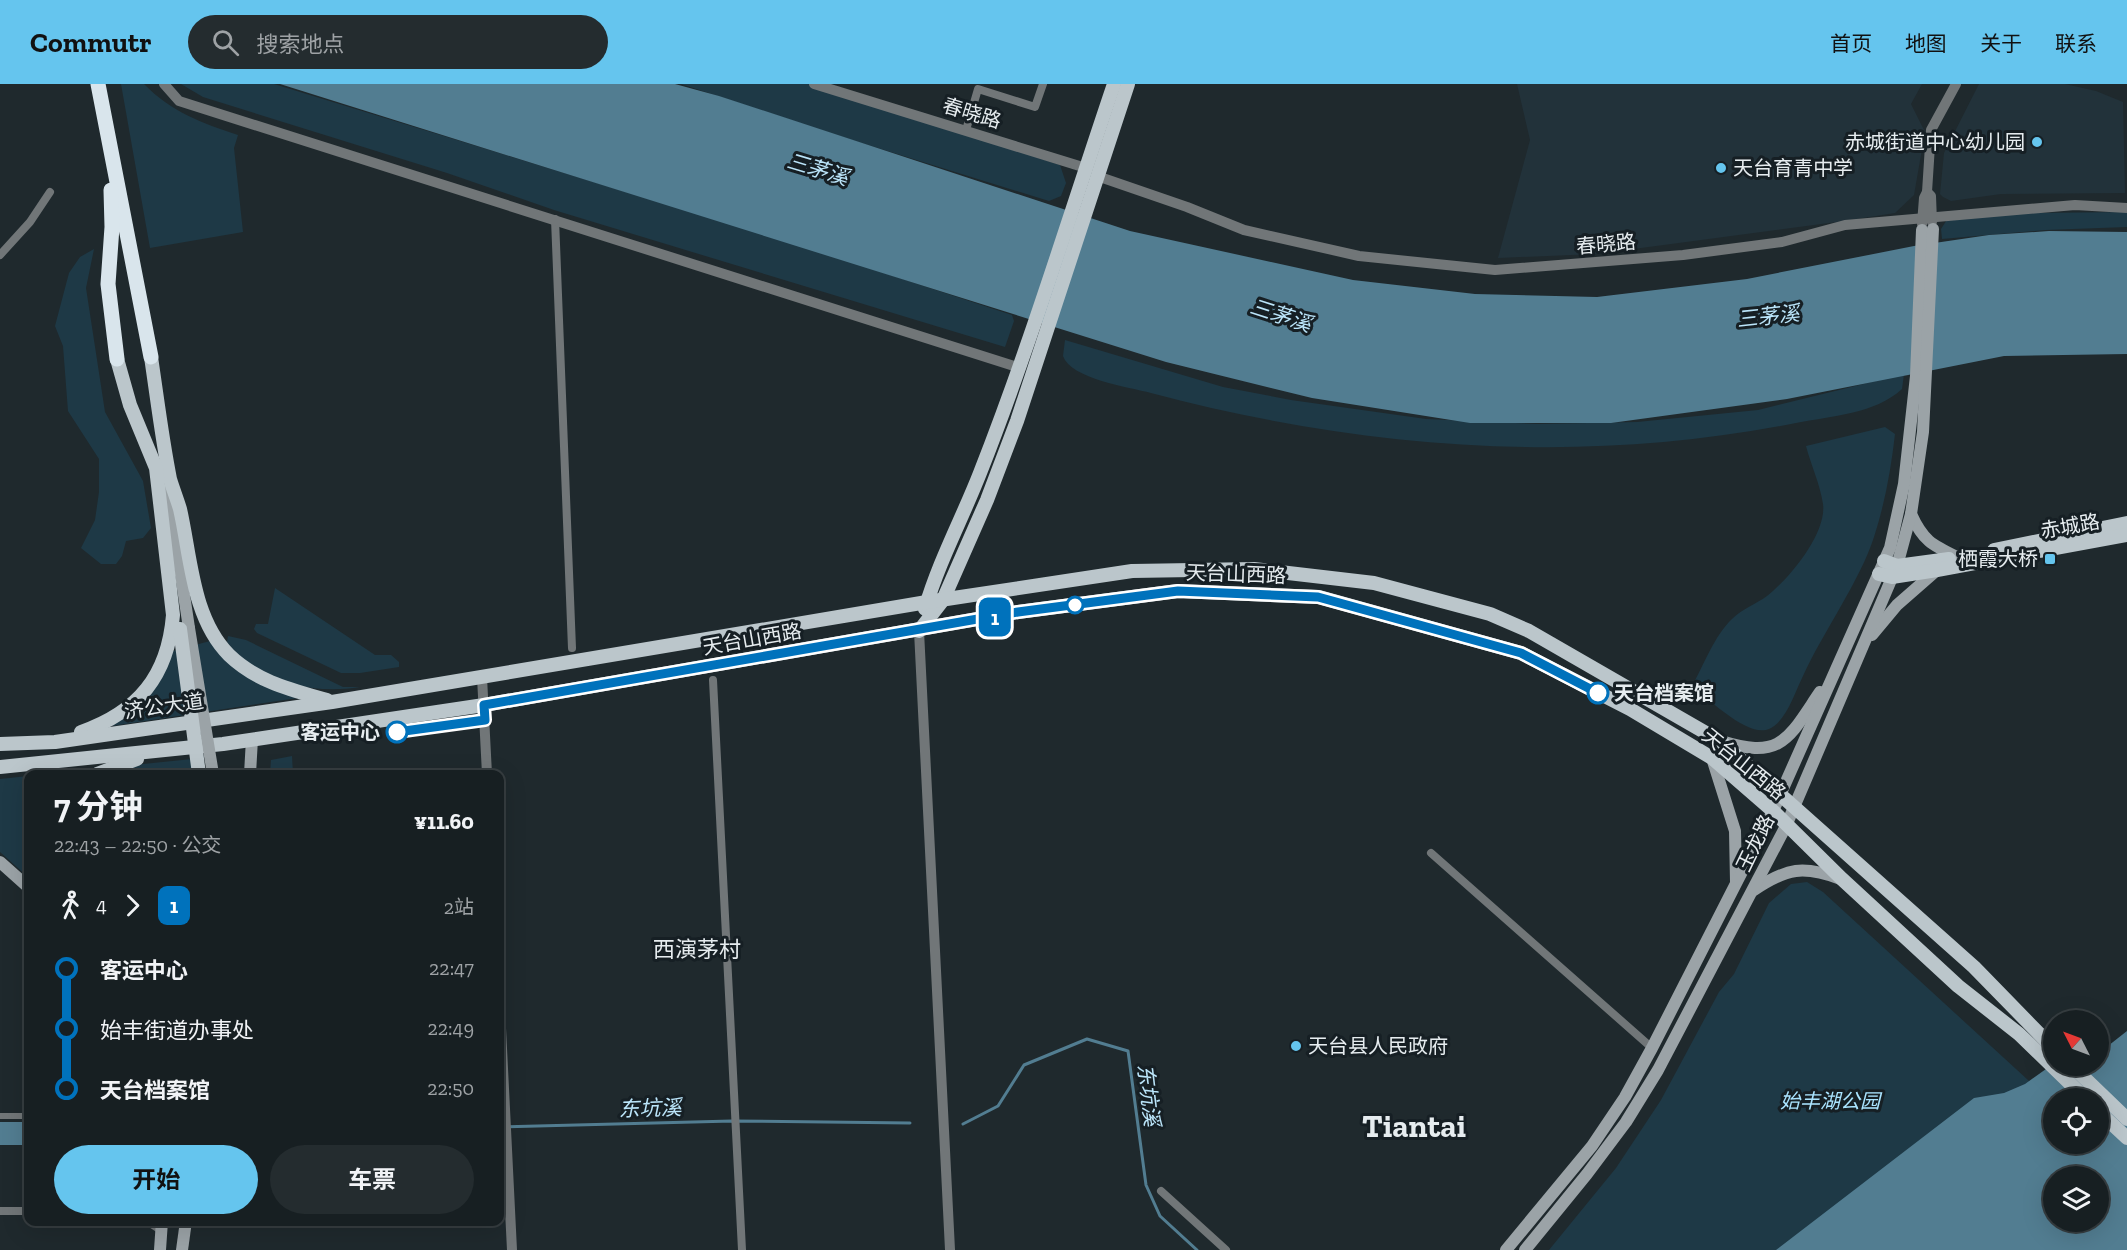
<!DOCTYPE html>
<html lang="zh">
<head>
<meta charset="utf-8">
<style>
	:root { --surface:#171f22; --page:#242c2f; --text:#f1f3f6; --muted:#9ea2a5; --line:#363d40; --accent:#65c5ee }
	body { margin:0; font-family:"Zilla Slab","Noto Sans SC",serif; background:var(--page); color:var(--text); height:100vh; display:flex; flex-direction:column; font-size:22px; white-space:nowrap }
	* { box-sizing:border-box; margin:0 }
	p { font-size:20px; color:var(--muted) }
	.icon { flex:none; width:33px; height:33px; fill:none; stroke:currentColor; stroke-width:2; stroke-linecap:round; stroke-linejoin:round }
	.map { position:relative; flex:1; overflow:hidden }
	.panel { position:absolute; left:24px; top:686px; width:480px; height:456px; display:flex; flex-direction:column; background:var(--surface); border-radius:12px; box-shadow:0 6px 24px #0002,0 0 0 2px var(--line) }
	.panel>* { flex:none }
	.badge { padding:0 12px; border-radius:9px; font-size:21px; line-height:39px }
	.needle { width:39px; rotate:312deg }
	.buttons { position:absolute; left:2043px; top:926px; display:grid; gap:12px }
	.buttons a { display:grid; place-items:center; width:66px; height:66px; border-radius:50%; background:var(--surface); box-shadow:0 6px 24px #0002,0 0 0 2px var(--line); font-size:30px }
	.map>.badge { position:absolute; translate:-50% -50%; box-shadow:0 0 0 3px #fff }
	.legs { display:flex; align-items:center; gap:9px; height:66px; padding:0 30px; font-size:20px }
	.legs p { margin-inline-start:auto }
	.summary { display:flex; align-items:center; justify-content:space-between; height:102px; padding:0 30px }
	h1 { font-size:33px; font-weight:700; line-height:45px }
	.action { display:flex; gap:12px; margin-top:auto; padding:12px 30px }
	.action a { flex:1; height:69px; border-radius:36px; background:var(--accent); color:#111; font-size:24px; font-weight:700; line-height:69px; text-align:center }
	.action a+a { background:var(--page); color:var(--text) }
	ul { padding:0 30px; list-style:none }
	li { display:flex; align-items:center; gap:21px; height:60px; font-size:22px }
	li i { display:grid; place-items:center; width:9px; height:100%; margin:0 8px; background:currentColor }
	li i::after { content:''; width:15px; height:15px; margin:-8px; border:4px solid; border-radius:50%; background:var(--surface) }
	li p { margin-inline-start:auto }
	li:first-child i { background:linear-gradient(#0000 50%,currentColor 0) }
	li:last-child i { background:linear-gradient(currentColor 50%,#0000 0) }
	header { display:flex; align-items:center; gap:36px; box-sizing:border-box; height:84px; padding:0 30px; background:var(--accent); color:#111 }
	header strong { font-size:28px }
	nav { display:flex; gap:33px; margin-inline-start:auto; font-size:21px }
	.search { width:420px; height:54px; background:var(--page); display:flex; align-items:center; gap:15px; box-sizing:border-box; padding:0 21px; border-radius:33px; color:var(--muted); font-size:22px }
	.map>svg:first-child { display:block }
</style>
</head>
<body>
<header>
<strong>Commutr</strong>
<div class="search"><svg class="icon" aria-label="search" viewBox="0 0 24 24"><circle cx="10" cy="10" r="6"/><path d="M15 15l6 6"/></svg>搜索地点</div>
<nav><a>首页</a><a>地图</a><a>关于</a><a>联系</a></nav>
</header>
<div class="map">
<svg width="2127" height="1166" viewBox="0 0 2127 1166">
	<rect width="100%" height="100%" fill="#1f292d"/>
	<!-- built -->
	<g fill="#22323a">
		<polygon points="1517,0 1922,0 1911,20 1925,48 1914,111 1895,129 1844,137 1596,170 1498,174 1530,56"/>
		<polygon points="1979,0 2065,0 2096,7 2123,18 2125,109 2001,110 1951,117 1943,113 1940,110 1944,69"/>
	</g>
	<!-- green -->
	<g fill="#1e3946" fill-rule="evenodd">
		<path d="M121,0H144C171,28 202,39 238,51L234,64L243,148L150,164Z"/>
		<polygon points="181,0 274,0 799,161 1012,231 1014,237 1005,263 554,126 447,89 203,13"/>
		<polygon points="681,0 809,0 1060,81 1066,99 1061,112 1049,117 852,56"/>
		<polygon points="2127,128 2127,143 2046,146 1942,155 1941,145 1948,134 2023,129"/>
		<polygon points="94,165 86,204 105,328 143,397 151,444 143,454 126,457 122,472 116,480 101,480 81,464 95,436 99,408 99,375 68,327 63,262 55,242 69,189 80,173"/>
		<path d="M1065,256L1223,303L1291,316L1426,335L1538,340L1637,338L1758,326L1904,290L1902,305C1875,330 1831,332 1796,339C1581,382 1362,365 1151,309C1129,303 1071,295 1063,272Z"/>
		<path d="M1885,343L1895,350C1891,385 1885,419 1874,453C1860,497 1823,548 1803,592C1795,608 1786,638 1769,645C1748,654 1709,615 1692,602C1704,581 1714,552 1732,535C1742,525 1756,520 1767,512C1789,495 1827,449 1823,420C1820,400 1811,381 1806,362Z"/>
		<polygon points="275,504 375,571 391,571 399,578 399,583 360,589 341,589 257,549 254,545 256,540 268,540"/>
		<path d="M228,552L246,556L343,603H360C312,611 257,598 227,558Z"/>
		<path d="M210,557L298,614L112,642C141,620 160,600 173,567Z"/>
		<polygon points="292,672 293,690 270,690 271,676"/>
		<polygon points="202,674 205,690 45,690"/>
		<polygon points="28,692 28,793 0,768 0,695"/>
		<path d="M1807,798L1823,808L2053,1019L2054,1059H2097L2127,1166H1549L1616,1084L1661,1016L1719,908L1734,890L1769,819L1791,800ZM2054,1092H2098V1137H2054Z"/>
	</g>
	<!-- water -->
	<g fill="#527d91" fill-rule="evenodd">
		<polygon points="280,0 675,0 719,12 1130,147 1353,196 1475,210 1597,213 1747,195 1914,162 1989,151 2049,147 2127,148 2127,270 2004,272 1787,315 1611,339 1470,339 1312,314 1166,278"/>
		<path d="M2127,947V1166H1776L1974,1014L2004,1009L2025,1000L2053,980L2098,981L2099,969ZM2054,1014H2098V1059H2054ZM2054,1092H2098V1137H2054Z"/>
		<rect x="0" y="1038" width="28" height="23"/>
	</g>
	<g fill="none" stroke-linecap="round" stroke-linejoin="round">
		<!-- stream -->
		<g stroke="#527d91" stroke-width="3">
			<polyline points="963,1040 998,1022 1024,981 1087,955 1128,967 1146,1101 1160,1132 1197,1166"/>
			<polyline points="500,1043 732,1037 910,1039"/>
		</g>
		<!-- pedestrian -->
		<polyline stroke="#717678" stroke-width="6" points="0,1032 28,1032"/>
		<!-- minor -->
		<g stroke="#717678" stroke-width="8">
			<polyline points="966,46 978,5 1035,23 1043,0"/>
			<polyline points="555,135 572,564"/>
			<polyline points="0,171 30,138 50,108"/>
			<polyline points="713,596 742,1166"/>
			<polyline points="1431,769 1652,964"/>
			<polyline points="1161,1107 1226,1166"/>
			<polyline points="0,1127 28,1127"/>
			<polyline points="147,1137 162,1147"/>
		</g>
		<!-- tertiary -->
		<g stroke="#717678" stroke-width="10">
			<polyline points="164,0 179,17 1017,283"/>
			<polyline points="814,0 1086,84"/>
			<polyline points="1097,92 1187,123 1244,146 1359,172 1495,186 1683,171 1782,158 1845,141 2075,121 2127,124"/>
			<polyline points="1927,108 1931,46 1956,0"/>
			<polyline points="1922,140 1924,114 1927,108 1931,112 1932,138"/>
			<polyline points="919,547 950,1166"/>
			<polyline points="482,593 487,690"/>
			<polyline points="500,924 512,1166"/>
		</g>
		<!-- secondary -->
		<g stroke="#9ba3a7" stroke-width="12">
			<polyline points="171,403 171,425 189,544"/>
			<path d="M1911,430C1923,457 1932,461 1959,474"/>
			<polyline points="1872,551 1897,521 1937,486"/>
			<path d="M1721,657C1782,676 1788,655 1820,608"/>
			<polyline points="1712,674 1735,747 1736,798"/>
			<polyline points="250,690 252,655"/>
			<polyline points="0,778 28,803"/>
			<path d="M1754,806C1787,784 1803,781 1841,795"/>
			<polyline points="160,1166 162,1137"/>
			<polyline points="182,1166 186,1137"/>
			<polyline points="1506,1166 1592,1062 1625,1013 1652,964 1773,727 1890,464 1904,400 1916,292 1922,146"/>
			<polyline points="1525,1166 1587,1090 1626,1038 1658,986 1786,742 1897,482 1911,430 1923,348 1933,145"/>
		</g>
		<!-- primary -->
		<g stroke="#bbc6cb" stroke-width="14">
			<path d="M151,273C157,313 162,355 170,395C173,405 177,415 180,425C191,473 192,534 229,571C257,598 292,606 327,616"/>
			<polyline points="1994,466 2127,439"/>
			<polyline points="1884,477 1897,482 1949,475"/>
			<polyline points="1879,490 1892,493 1937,486 2127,451"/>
			<path d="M925,525C939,477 962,435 980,389C1030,262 1070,130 1114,0"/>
			<polyline points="919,547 943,516 987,416 1017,337 1128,0"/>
			<path d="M81,648C138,628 168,592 173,531L156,384L130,321L117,275"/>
			<polyline points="0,660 55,658 332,618 927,518 1132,487 1254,485 1374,499 1490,530 1529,547 1720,657 1974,883 2054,965"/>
			<polyline points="0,683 223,660 484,621 1018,528 1178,507 1319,513 1521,569 1630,625 1712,674 1773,727 1842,795 1958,902 2019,950 2085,1014"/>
			<polyline points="97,690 137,675"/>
			<polyline points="2071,981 2127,1035"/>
			<polyline points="2098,1027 2127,1054"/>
		</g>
		<!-- motorway -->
		<g stroke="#d9e5ec" stroke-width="15">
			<polyline points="98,0 151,273"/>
			<polyline points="111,106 112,143 108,200 117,275"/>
		</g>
		<!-- secondary-bridge -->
		<polyline stroke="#9ba3a7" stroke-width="12" points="189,544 213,690"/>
		<!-- primary-bridge -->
		<polyline stroke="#bbc6cb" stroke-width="14" points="180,545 199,690"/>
	</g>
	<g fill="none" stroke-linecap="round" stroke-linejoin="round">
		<defs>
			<polyline id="line-1" points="397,648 485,636 484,621 1018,528 1178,507 1318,513 1521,569 1598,609"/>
		</defs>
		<!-- line-1 casing -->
		<use href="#line-1" stroke="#fff" stroke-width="14"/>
		<!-- line-1 -->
		<use href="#line-1" stroke="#0072bc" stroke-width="9"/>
	</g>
	<!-- markers -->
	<g fill="#65c5ee" stroke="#161f24" stroke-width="2">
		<circle cx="2037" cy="58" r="6"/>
		<circle cx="1721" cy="84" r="6"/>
		<rect x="2044" y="469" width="12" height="12" rx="3"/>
		<circle cx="1296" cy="962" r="6"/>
	</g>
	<g fill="#fff" stroke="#0072bc" stroke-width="3">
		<circle cx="1075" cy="521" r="8"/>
		<circle cx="1598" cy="609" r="10"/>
		<circle cx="397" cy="648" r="10"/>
	</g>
	<g text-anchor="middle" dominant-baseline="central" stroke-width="6" stroke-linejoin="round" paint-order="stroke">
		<!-- street labels -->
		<g font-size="20" fill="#e6ecef" stroke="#161f24">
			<text transform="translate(972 29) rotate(17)">春晓路</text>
			<text transform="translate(1606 160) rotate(-5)">春晓路</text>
			<text transform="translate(2070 442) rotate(-10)">赤城路</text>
			<text transform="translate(1236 490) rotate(2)">天台山西路</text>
			<text transform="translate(752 555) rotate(-10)">天台山西路</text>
			<text transform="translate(164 622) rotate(-8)">济公大道</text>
			<text transform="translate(1744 680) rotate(39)">天台山西路</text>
			<text transform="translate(1755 759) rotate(-64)">玉龙路</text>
		</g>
		<!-- poi labels -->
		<g font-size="20" fill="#e6ecef" stroke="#161f24" text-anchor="end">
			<text x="2025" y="58">赤城街道中心幼儿园</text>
			<text x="1733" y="84" text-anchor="start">天台育青中学</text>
			<text x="2038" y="475">栖霞大桥</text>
			<text x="1308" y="962" text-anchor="start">天台县人民政府</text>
		</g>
		<!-- stop labels -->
		<g font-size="20" font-weight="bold" fill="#e6ecef" stroke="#161f24" text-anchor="start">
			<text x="1614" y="609">天台档案馆</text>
			<text x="380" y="648" text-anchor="end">客运中心</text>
		</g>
		<!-- park labels -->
		<g font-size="20" font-style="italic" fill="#aae4ff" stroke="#161f24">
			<text x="1830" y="1017">始丰湖公园</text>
		</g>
		<!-- water labels -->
		<g font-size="21" font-style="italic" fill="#bbe5fa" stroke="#161f24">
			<text transform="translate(818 85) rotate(17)">三茅溪</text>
			<text transform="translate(1281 231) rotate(18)">三茅溪</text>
			<text transform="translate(1768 232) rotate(-6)">三茅溪</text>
			<text transform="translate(1149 1011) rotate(83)">东坑溪</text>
			<text transform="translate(650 1024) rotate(-2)">东坑溪</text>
		</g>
		<!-- quarter labels -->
		<g font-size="22" fill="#e6ecef" stroke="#161f24">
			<text x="697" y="865">西演茅村</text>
		</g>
		<!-- town labels -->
		<g font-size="32" font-weight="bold" fill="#e6ecef" stroke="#161f24">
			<text x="1414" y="1042">Tiantai</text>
		</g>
	</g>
</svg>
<div class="buttons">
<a><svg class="needle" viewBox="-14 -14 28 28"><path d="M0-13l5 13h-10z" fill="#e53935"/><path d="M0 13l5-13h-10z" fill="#9ea2a5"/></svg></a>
<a><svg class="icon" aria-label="locate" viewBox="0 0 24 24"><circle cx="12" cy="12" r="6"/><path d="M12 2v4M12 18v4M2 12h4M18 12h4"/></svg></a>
<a><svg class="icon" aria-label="layers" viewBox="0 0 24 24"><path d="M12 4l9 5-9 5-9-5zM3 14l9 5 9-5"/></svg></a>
</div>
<b class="badge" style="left:995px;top:533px;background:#0072bc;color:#fff">1</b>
<section class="panel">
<div class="summary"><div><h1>7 分钟</h1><p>22:43 – 22:50 · 公交</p></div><b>¥11.60</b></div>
<div class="legs"><svg class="icon" aria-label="walk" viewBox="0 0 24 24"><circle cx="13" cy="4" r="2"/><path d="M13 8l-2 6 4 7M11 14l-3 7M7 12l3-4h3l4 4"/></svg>4<svg class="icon" aria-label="forward" viewBox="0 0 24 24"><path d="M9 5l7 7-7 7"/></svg><b class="badge" style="background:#0072bc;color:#fff">1</b><p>2站</p></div>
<ul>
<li><i style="color:#0072bc"></i><b>客运中心</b><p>22:47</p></li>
<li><i style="color:#0072bc"></i><span>始丰街道办事处</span><p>22:49</p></li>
<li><i style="color:#0072bc"></i><b>天台档案馆</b><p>22:50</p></li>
</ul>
<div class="action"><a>开始</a><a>车票</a></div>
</section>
</div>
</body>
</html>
